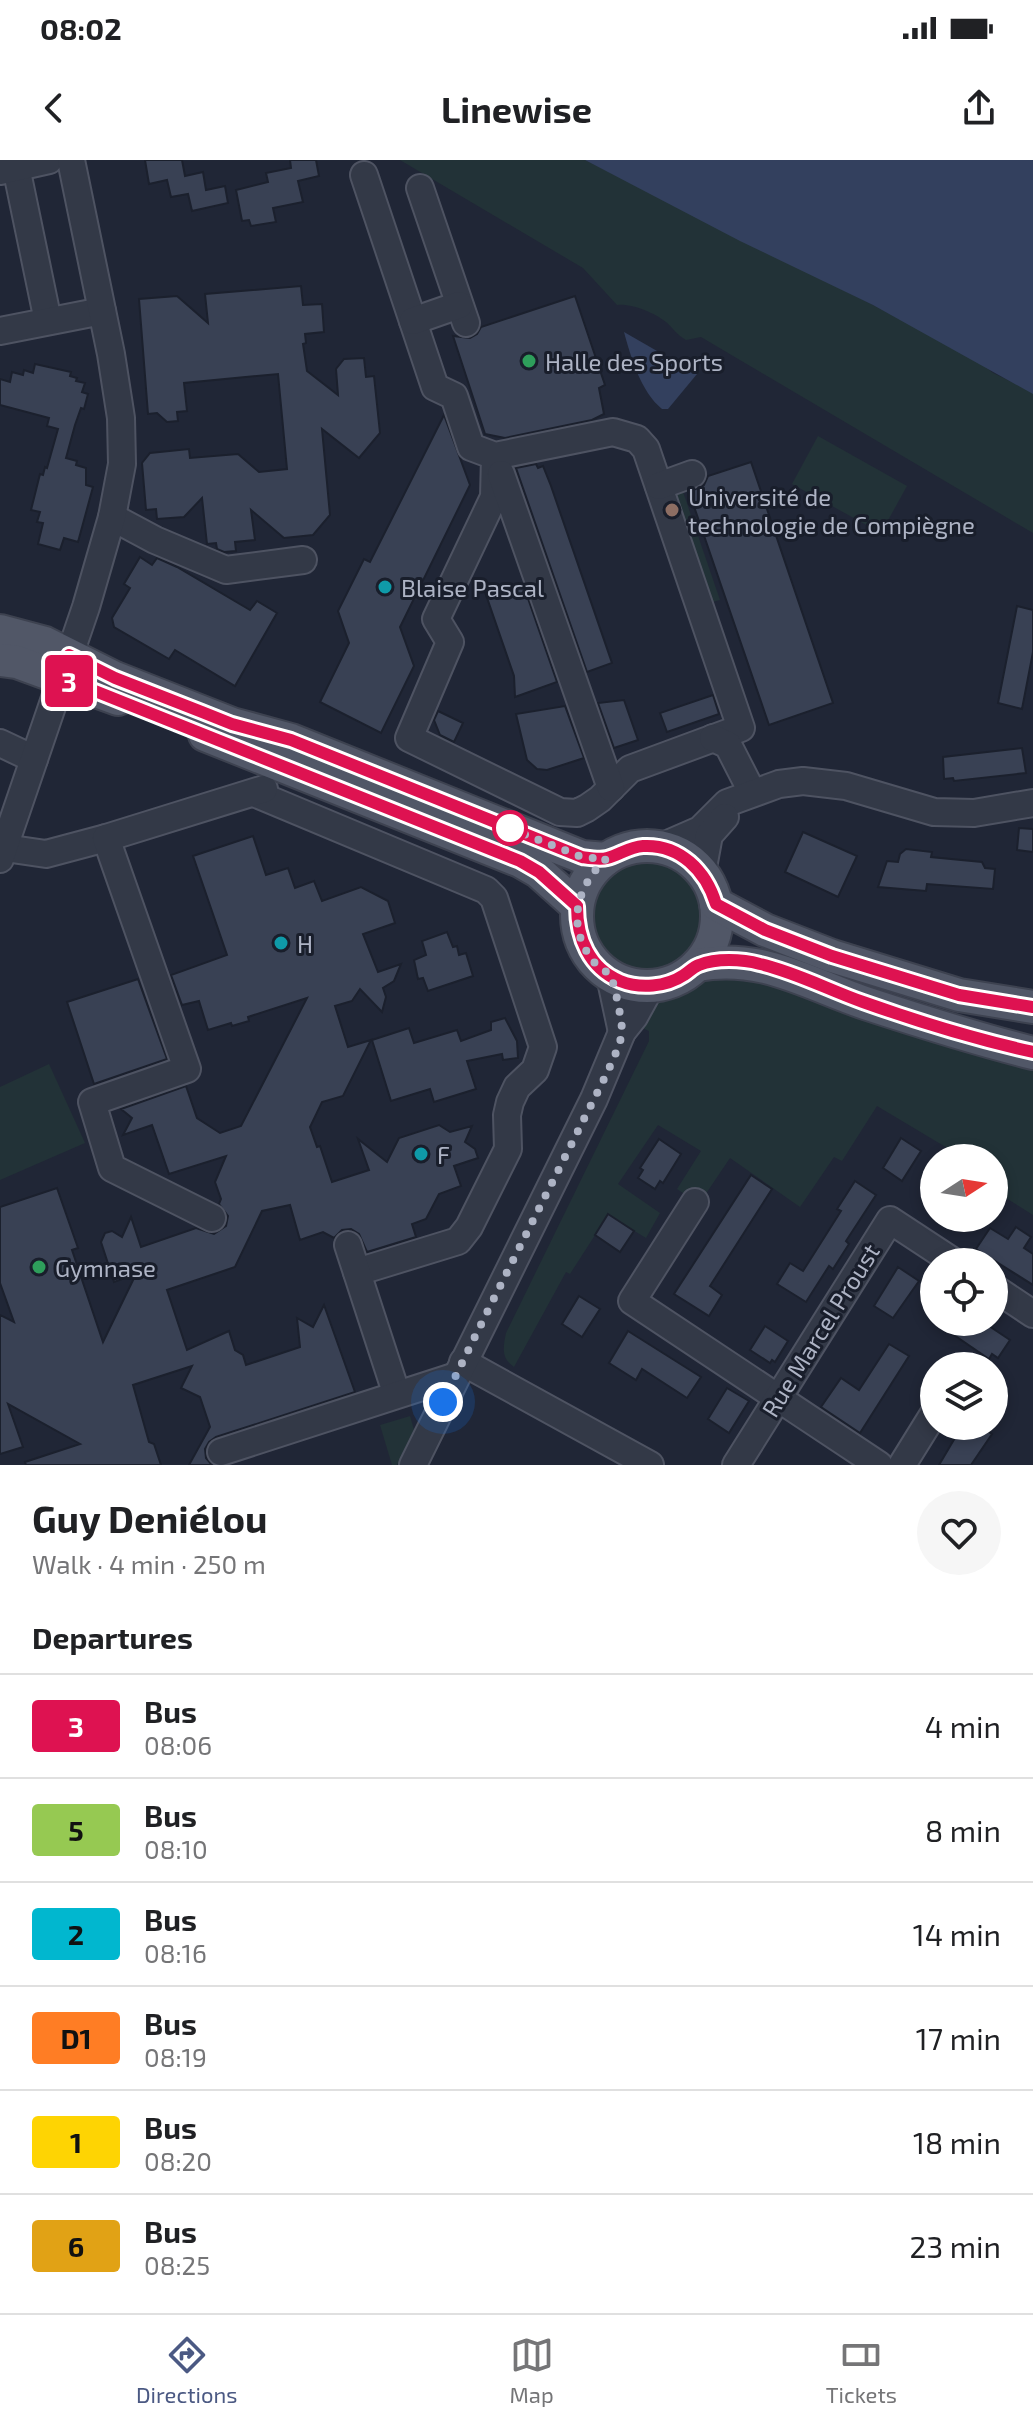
<!DOCTYPE html>
<html lang="en">
<head>
<meta charset="utf-8">
<style>
	:root { --surface:#fff; --page:#f6f6f6; --text:#202124; --muted:#757577; --line:#e0e0e0; --accent:#4b5983 }
	body { margin:0; font-family:"Exo 2",sans-serif; background:var(--page); color:var(--text); height:100vh; display:flex; flex-direction:column; font-size:30px; white-space:nowrap }
	* { box-sizing:border-box; margin:0 }
	p { font-size:26px; color:var(--muted) }
	.icon { flex:none; width:44px; height:44px; fill:none; stroke:currentColor; stroke-width:2; stroke-linecap:round; stroke-linejoin:round }
	.map { position:relative; height:1305px; overflow:hidden }
	.panel { display:flex; flex-direction:column; background:var(--surface); flex:1 }
	.panel>* { flex:none }
	.badge { padding:0 16px; border-radius:6px; font-size:28px; line-height:52px }
	.needle { width:52px; rotate:78deg }
	.fabs { position:absolute; left:920px; top:984px; display:grid; gap:16px }
	.fabs a { display:grid; place-items:center; width:88px; height:88px; border-radius:50%; background:var(--surface); box-shadow:0 4px 12px #0003; font-size:40px }
	.you { position:absolute; width:40px; height:40px; margin:-20px; border:6px solid #fff; border-radius:50%; background:#1a73e8; box-shadow:0 0 0 12px #1a73e833 }
	.map>.badge { position:absolute; translate:-50% -50%; box-shadow:0 0 0 4px #fff }
	h2 { padding:0 32px; font-size:30px; line-height:72px }
	.round { display:grid; place-items:center; flex:none; width:84px; height:84px; border-radius:42px; background:var(--page) }
	.head { display:flex; align-items:center; justify-content:space-between; height:136px; padding:0 32px }
	h1 { font-size:38px; font-weight:700; line-height:60px }
	ul { padding:0; list-style:none }
	li { display:flex; align-items:center; gap:24px; height:104px; padding:0 32px; border-top:2px solid var(--line) }
	li div { flex:1 }
	li b { display:block; font-size:30px }
	li em { font-style:normal }
	li .badge { min-width:88px; font-weight:700; text-align:center }
	.status { display:flex; justify-content:space-between; align-items:center; height:56px; padding:0 40px; background:var(--surface); direction:ltr }
	.status svg { height:22px; fill:currentColor }
	header { display:flex; justify-content:space-between; align-items:center; height:104px; padding:0 32px; background:var(--surface); font-size:36px; font-weight:700 }
	.menu { display:flex; justify-content:space-around; align-items:center; height:112px; border-top:2px solid var(--line); background:var(--surface); font-size:22px; color:var(--muted) }
	.menu a { display:grid; justify-items:center; gap:4px }
	.menu .active { color:var(--accent) }
	.map>svg:first-child { display:block }
</style>
</head>
<body>
<div class="status"><b>08:02</b><svg viewBox="0 0 49 12"><path d="M0 12V9h3v3zM5 12V6h3v6zM10 12V3h3v9zM15 12V0h3v12zM26 1h20v11H26zM47 4h2v5h-2z"/></svg></div>
<header><svg class="icon" aria-label="back" viewBox="0 0 24 24"><path d="M15 5l-7 7 7 7"/></svg>Linewise<svg class="icon" aria-label="share" viewBox="0 0 24 24"><path d="M12 15V3M7 8l5-5 5 5M5 13v7h14v-7"/></svg></header>
<div class="map">
<svg width="1033" height="1305" viewBox="0 0 1033 1305">
	<rect width="100%" height="100%" fill="#202636"/>
	<!-- green -->
	<g fill="#223237">
		<path d="M400,0H585L873,145L977,200L993,213L1033,232V373L701,177L686,180C676,174 674,169 666,162C655,153 631,143 617,145L583,108Z"/>
		<polygon points="818,276 907,326 881,373 792,324"/>
		<polygon points="681,326 720,440 709,443 670,330"/>
		<circle cx="645" cy="754" r="58"/>
		<path d="M765,815L769,826H779L1033,906V1055L998,1033L1005,1023L994,1016V998H964L877,946L842,1001L834,997L800,1047L730,998L699,1044L677,1029L701,991L658,965L618,1024L660,1053L646,1078L608,1055L570,1114L566,1112L514,1207C501,1198 503,1188 506,1173L649,881V871L640,867L652,847L666,837L685,831L708,817Z"/>
		<polygon points="49,904 85,983 0,1020 0,927"/>
		<polygon points="410,1256 414,1270 397,1305 392,1305 380,1265"/>
	</g>
	<!-- water -->
	<g fill="#33405e">
		<polygon points="585,0 1033,0 1033,234 873,145 740,81"/>
		<path d="M624,172L697,214L668,249H662C641,232 631,198 624,172Z"/>
	</g>
	<!-- building -->
	<g fill="#394154" stroke="#1b202d" stroke-width="2">
		<polygon points="145,0 182,0 185,16 203,12 206,30 225,26 228,43 192,51 188,34 171,37 167,20 149,24"/>
		<polygon points="290,0 316,0 319,16 298,21 303,42 273,48 276,62 251,66 249,60 242,61 236,30 268,22 266,13 291,8"/>
		<polygon points="301,126 303,145 322,144 324,172 305,174 306,183 303,184 307,211 338,235 336,209 344,199 364,198 366,217 374,216 380,273 359,298 322,269 330,355 313,375 284,378 251,350 255,380 235,382 236,391 224,392 217,389 216,383 207,384 202,338 184,357 157,359 156,349 146,350 142,303 150,293 189,289 190,298 238,294 259,312 287,309 278,214 184,223 187,251 177,252 178,261 167,262 157,253 148,254 139,139 177,136 208,163 205,134"/>
		<polygon points="575,136 605,225 599,228 604,254 592,260 505,278 485,274 453,176 470,178 477,174 481,167"/>
		<polygon points="35,204 71,212 70,216 77,218 76,221 85,223 82,232 88,234 84,249 81,248 75,265 66,298 77,301 76,305 86,308 86,325 93,327 78,382 64,378 60,390 38,384 43,363 37,362 40,352 31,350 40,314 43,315 45,307 47,308 58,269 47,266 49,258 0,245 0,219 10,222 12,212 23,215 24,210 33,213"/>
		<polygon points="444,255 470,325 400,467 414,506 381,573 320,542 349,483 338,451 364,399 370,402"/>
		<polygon points="751,302 833,543 769,565 689,332 704,325 708,316"/>
		<polygon points="536,304 538,308 543,306 551,326 612,503 587,512 516,308"/>
		<polygon points="140,397 152,405 157,398 177,407 250,450 257,441 277,453 235,526 175,490 169,499 114,467 112,458 130,428 124,424"/>
		<polygon points="523,424 557,522 515,537 514,516 484,429"/>
		<polygon points="1017,446 1033,450 1033,492 1022,549 998,543"/>
		<polygon points="713,535 719,554 667,572 660,553"/>
		<polygon points="624,540 638,580 614,588 598,543"/>
		<polygon points="565,546 584,598 547,610 537,609 527,600 516,554"/>
		<polygon points="438,551 463,563 454,582 440,575 434,560"/>
		<polygon points="1022,588 1026,613 954,621 953,618 944,619 943,597"/>
		<polygon points="1019,668 1033,669 1033,692 1017,690"/>
		<polygon points="803,672 857,696 838,737 785,712"/>
		<polygon points="253,676 266,715 288,708 295,728 314,721 322,741 361,727 388,741 395,763 363,774 378,812 401,804 394,821 383,828 386,837 382,852 360,829 352,841 335,846 348,887 371,880 343,936 322,942 310,967 317,987 320,986 332,1022 369,1010 358,979 387,1002 399,978 439,965 450,972 472,966 465,982 475,989 478,998 454,1006 461,1026 439,1034 426,1059 412,1064 416,1077 367,1092 359,1074 351,1069 342,1070 334,1078 323,1072 300,1080 290,1045 262,1051 235,1107 167,1130 187,1190 229,1171 235,1190 243,1195 246,1205 300,1187 297,1158 313,1167 324,1145 355,1232 216,1277 209,1282 205,1289 206,1298 212,1305 189,1305 210,1267 200,1237 181,1228 192,1206 133,1225 149,1282 154,1284 161,1305 26,1305 25,1302 80,1284 8,1244 23,1287 0,1294 0,1155 14,1162 0,1123 0,1047 57,1028 78,1088 72,1090 103,1182 136,1114 114,1122 101,1082 105,1073 112,1071 122,1077 131,1057 141,1087 196,1068 214,1074 226,1066 228,1056 219,1044 221,1039 215,1022 226,996 169,1014 152,965 123,975 132,958 121,949 186,926 197,958 220,973 241,966 307,838 248,857 249,861 232,866 231,863 208,870 199,841 182,845 171,815 227,795 193,696"/>
		<polygon points="906,689 932,692 931,697 982,702 985,708 995,709 993,729 927,724 926,731 878,727 887,701 898,702 900,694"/>
		<polygon points="447,772 453,787 457,786 459,795 466,793 473,816 428,831 423,818 418,819 414,800 426,795 422,781"/>
		<polygon points="138,819 167,899 94,924 67,842"/>
		<polygon points="505,858 517,881 518,898 503,900 502,894 467,901 476,929 434,942 430,929 391,941 372,880 409,868 414,883 457,870 461,881 491,870 491,862"/>
		<polygon points="901,978 921,991 902,1021 883,1008"/>
		<polygon points="659,979 681,994 663,1023 660,1021 655,1029 638,1018 643,1010 640,1008"/>
		<polygon points="751,1015 772,1029 710,1126 722,1135 709,1156 674,1134"/>
		<polygon points="855,1021 876,1035 846,1081 849,1084 833,1109 829,1106 806,1142 777,1124 790,1103 803,1111 841,1051 837,1049"/>
		<polygon points="608,1054 634,1071 620,1092 595,1075"/>
		<polygon points="1016,1067 1031,1077 1024,1088 1033,1094 1033,1125 976,1089 990,1068 1008,1079"/>
		<polygon points="898,1107 919,1121 893,1158 874,1146"/>
		<polygon points="579,1136 600,1149 582,1177 562,1164"/>
		<polygon points="935,1162 983,1162 1010,1180 998,1198 992,1194 989,1199"/>
		<polygon points="765,1166 788,1181 775,1202 772,1200 770,1203 750,1190"/>
		<polygon points="628,1171 701,1217 687,1238 642,1209 636,1220 609,1203"/>
		<polygon points="889,1184 909,1196 860,1273 821,1247 841,1218 859,1230"/>
		<polygon points="727,1228 749,1241 729,1273 708,1259"/>
		<polygon points="962,1266 979,1266 992,1274 971,1305 939,1305"/>
	</g>
	<g fill="none" stroke-linecap="round" stroke-linejoin="round">
		<defs>
			<g id="minor">
				<polyline points="16,7 48,161"/>
				<polyline points="0,11 49,0"/>
				<polyline points="364,15 435,227 454,236 471,287 495,296 613,272 637,279 646,289 741,568 630,609 600,639 587,648 577,653 560,652 409,578 450,482 436,459 494,337 495,296"/>
				<polyline points="420,28 466,163"/>
				<polyline points="413,161 459,145"/>
				<polyline points="0,171 102,151"/>
				<polyline points="501,314 611,628"/>
				<polyline points="659,326 692,314"/>
				<polyline points="112,357 155,380 226,410 303,400"/>
				<polyline points="713,578 728,585 752,632"/>
				<polyline points="0,583 34,599"/>
				<polyline points="254,633 486,730 494,738 543,887 535,910 517,927 510,942 507,955 508,989 469,1067 458,1081 357,1112"/>
				<polyline points="661,687 700,670 727,643 779,624 803,621 846,626 934,652 974,653 1033,643"/>
				<polyline points="5,688 46,694 106,678"/>
				<polyline points="0,699 86,447 112,357 122,304 121,258 111,194 71,0"/>
				<polyline points="702,713 709,675 725,657"/>
				<polyline points="610,816 622,872"/>
				<polyline points="695,1042 632,1141 879,1305"/>
				<polyline points="212,1058 112,1008 92,942 187,909 106,678 264,629"/>
				<polyline points="348,1085 393,1223"/>
				<polyline points="994,1128 1033,1154"/>
				<polyline points="463,1202 650,1305"/>
				<polyline points="221,1292 456,1216"/>
				<polyline points="413,1305 594,939 622,872 634,857 651,826"/>
				<polyline points="736,1305 890,1060 954,1102"/>
				<polyline points="902,1305 933,1255"/>
			</g>
			<g id="major">
				<polyline points="0,471 45,483 115,518 232,564 291,580 582,697 606,699"/>
				<polyline points="0,500 17,502 118,539"/>
				<polyline points="205,575 520,701 539,712 577,746"/>
				<circle cx="647" cy="756" r="70"/>
				<polyline points="716,744 765,770 832,796 959,835 1033,847"/>
				<path d="M697,805C763,793 808,824 868,844C923,862 977,879 1033,893"/>
			</g>
		</defs>
		<!-- minor casing -->
		<use href="#minor" stroke="#4e5362" stroke-width="30"/>
		<!-- major casing -->
		<use href="#major" stroke="#3d4250" stroke-width="36"/>
		<!-- minor -->
		<use href="#minor" stroke="#333947" stroke-width="26"/>
		<!-- major -->
		<use href="#major" stroke="#515767" stroke-width="32"/>
	</g>
	<g fill="none" stroke-linecap="round" stroke-linejoin="round">
		<defs>
			<path id="line" d="M1033,847L959,835L832,796L765,770L716,744C706,711 680,684 643,686C629,687 619,695 607,698C600,700 589,698 582,697L291,580L232,564L202,552L115,518L69,495L60,517L520,701L539,712L577,746C577,778 589,808 620,821C640,829 666,827 684,815C689,812 693,807 699,805C716,798 742,799 760,804C795,812 829,830 863,842C919,862 975,879 1033,892"/>
		</defs>
		<!-- line casing -->
		<use href="#line" stroke="#fff" stroke-width="18"/>
		<!-- line -->
		<use href="#line" stroke="#de1251" stroke-width="12"/>
		<!-- walk -->
		<path stroke="#adb3c4" stroke-width="8" stroke-dasharray="0 14.4" d="M443,1242C488,1149 535,1057 581,965C590,946 622,888 622,871C622,861 615,826 611,817C607,811 598,807 593,801C566,766 576,727 606,699L582,697L506,667L510,668"/>
	</g>
	<!-- markers -->
	<g fill="#2e9e5b" stroke="#191e2b" stroke-width="3">
		<circle cx="529" cy="201" r="8"/>
		<circle cx="39" cy="1107" r="8"/>
	</g>
	<circle fill="#8d6e63" stroke="#191e2b" stroke-width="3" cx="672" cy="350" r="8"/>
	<g fill="#0f9aa8" stroke="#191e2b" stroke-width="3">
		<circle cx="385" cy="427" r="8"/>
		<circle cx="281" cy="783" r="8"/>
		<circle cx="421" cy="994" r="8"/>
	</g>
	<circle fill="#fff" stroke="#de1251" stroke-width="4" cx="510" cy="668" r="16"/>
	<g text-anchor="middle" dominant-baseline="central" stroke-width="6" stroke-linejoin="round" paint-order="stroke">
		<!-- poi labels -->
		<g font-size="24" fill="#adb3c4" stroke="#191e2b" text-anchor="start">
			<text x="545" y="201">Halle des Sports</text>
			<text x="688" y="336">Université de<tspan x="688" dy="28">technologie de Compiègne</tspan></text>
			<text x="401" y="427">Blaise Pascal</text>
			<text x="297" y="783">H</text>
			<text x="437" y="994">F</text>
			<text x="55" y="1107">Gymnase</text>
		</g>
		<!-- street labels -->
		<g font-size="24" fill="#adb3c4" stroke="#191e2b">
			<text transform="translate(820 1170) rotate(-58)">Rue Marcel Proust</text>
		</g>
	</g>
</svg>
<div class="fabs">
<a><svg class="needle" viewBox="-14 -14 28 28"><path d="M0-13l5 13h-10z" fill="#e53935"/><path d="M0 13l5-13h-10z" fill="#757577"/></svg></a>
<a><svg class="icon" aria-label="locate" viewBox="0 0 24 24"><circle cx="12" cy="12" r="6"/><path d="M12 2v4M12 18v4M2 12h4M18 12h4"/></svg></a>
<a><svg class="icon" aria-label="layers" viewBox="0 0 24 24"><path d="M12 4l9 5-9 5-9-5zM3 14l9 5 9-5"/></svg></a>
</div>
<div class="you" style="left:443px;top:1242px"></div>
<b class="badge" style="left:69px;top:521px;background:#de1251;color:#fff">3</b>
</div>
<section class="panel">
<div class="head"><div><h1>Guy Deniélou</h1><p>Walk · 4 min · 250 m</p></div><a class="round"><svg class="icon" aria-label="heart" viewBox="0 0 24 24"><path d="M12 20l-8-8c-3-5 5-10 8-4 3-6 11-1 8 4z"/></svg></a></div>
<h2>Departures</h2>
<ul>
<li><span class="badge" style="background:#de1251;color:#fff">3</span><div><b>Bus</b><p>08:06</p></div><em>4 min</em></li>
<li><span class="badge" style="background:#96c952;color:#111">5</span><div><b>Bus</b><p>08:10</p></div><em>8 min</em></li>
<li><span class="badge" style="background:#01b7cf;color:#111">2</span><div><b>Bus</b><p>08:16</p></div><em>14 min</em></li>
<li><span class="badge" style="background:#ff7d24;color:#111">D1</span><div><b>Bus</b><p>08:19</p></div><em>17 min</em></li>
<li><span class="badge" style="background:#fed403;color:#111">1</span><div><b>Bus</b><p>08:20</p></div><em>18 min</em></li>
<li><span class="badge" style="background:#e1a215;color:#111">6</span><div><b>Bus</b><p>08:25</p></div><em>23 min</em></li>
</ul>
</section>
<nav class="menu">
<a class="active"><svg class="icon" aria-label="directions" viewBox="0 0 24 24"><path d="M12 3l9 9-9 9-9-9zM9 14v-3h6M13 9l2 2-2 2"/></svg>Directions</a>
<a><svg class="icon" aria-label="map" viewBox="0 0 24 24"><path d="M3 6l6-2 6 2 6-2v14l-6 2-6-2-6 2zM9 4v14M15 6v14"/></svg>Map</a>
<a><svg class="icon" aria-label="tickets" viewBox="0 0 24 24"><path d="M3 7h18v10H3zM15 7v10"/></svg>Tickets</a>
</nav>
</body>
</html>
